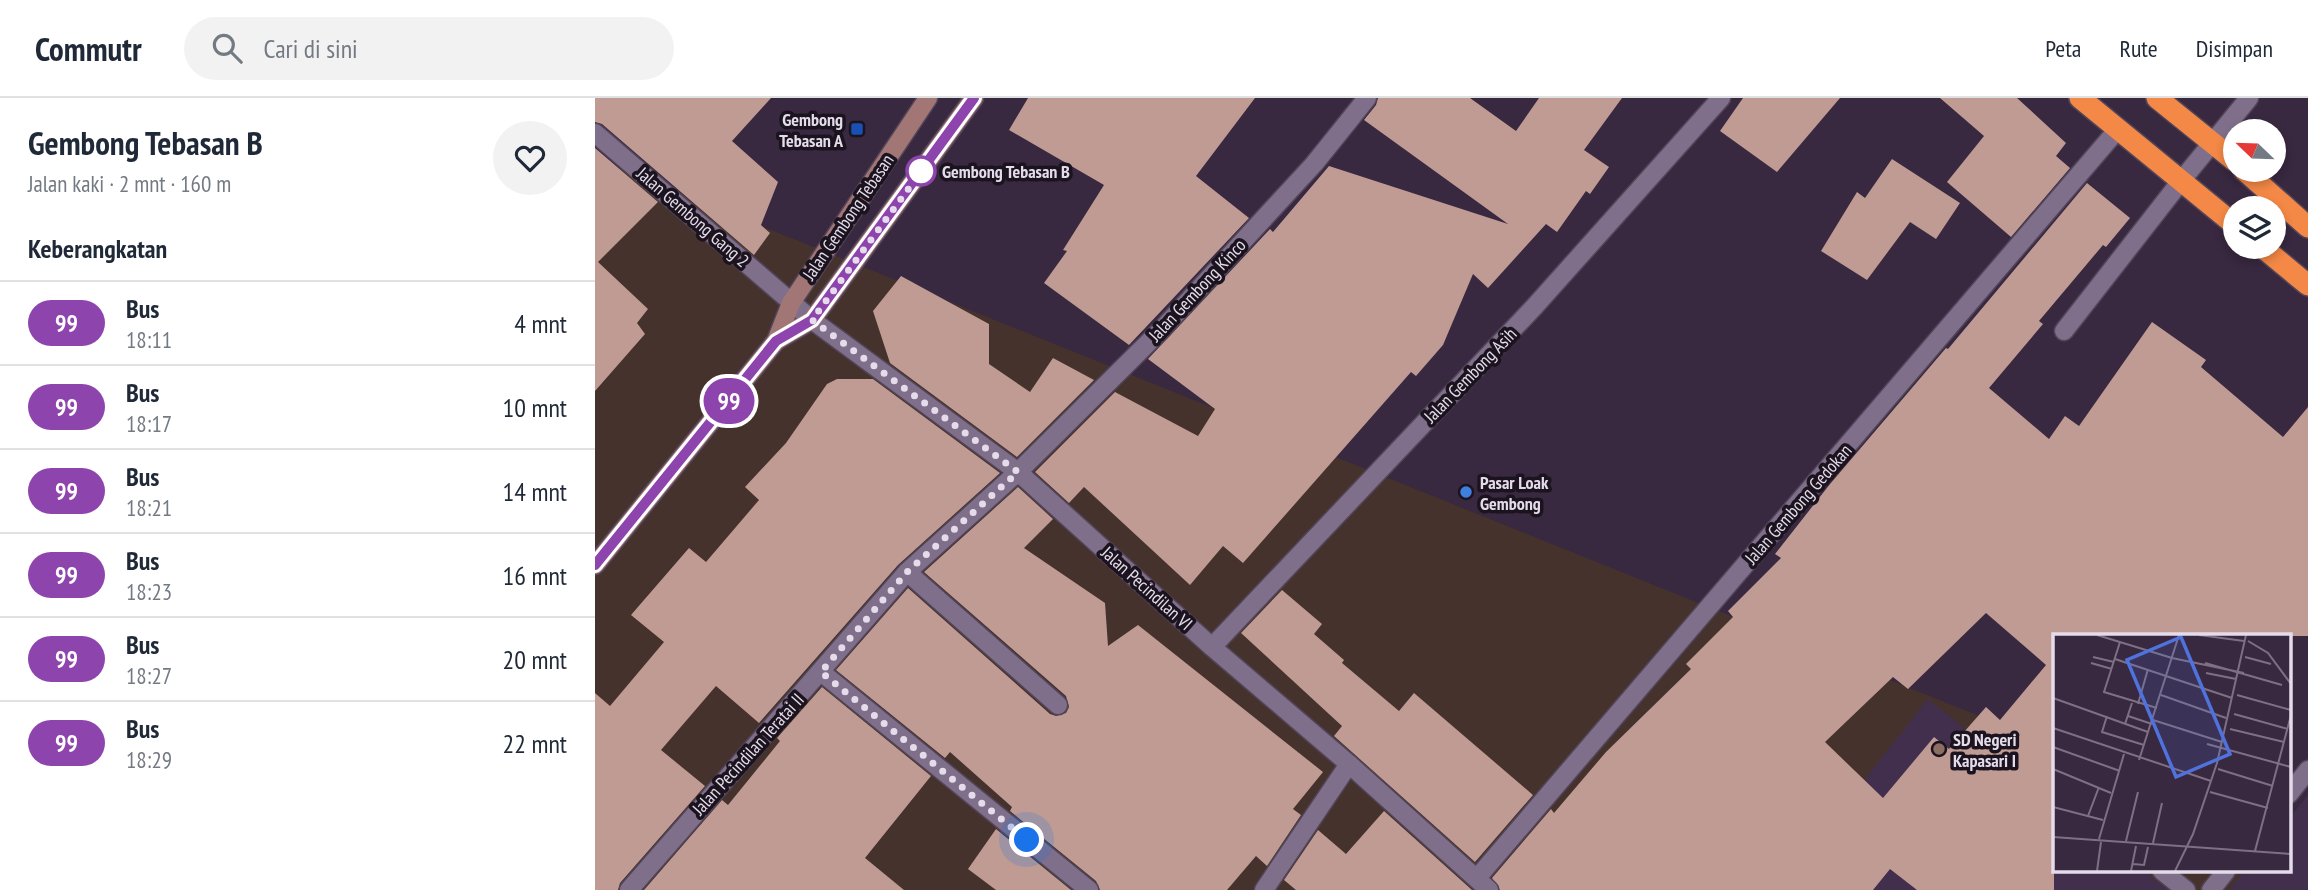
<!DOCTYPE html>
<html lang="id">
<head>
<meta charset="utf-8">
<style>
	:root { --surface:#fff; --page:#f2f2f3; --text:#1f2937; --muted:#747a83; --line:#e0e1e3 }
	body { margin:0; font-family:"PT Sans Narrow",sans-serif; background:var(--page); color:var(--text); height:100vh; display:flex; flex-direction:column; font-size:26px; white-space:nowrap }
	* { box-sizing:border-box; margin:0 }
	p { font-size:23px; color:var(--muted) }
	.icon { flex:none; width:38px; height:38px; fill:none; stroke:currentColor; stroke-width:2; stroke-linecap:round; stroke-linejoin:round }
	.map { position:relative; flex:1; overflow:hidden }
	.side { display:flex; flex-direction:column; background:var(--surface); width:595px }
	.side>* { flex:none }
	.badge { padding:0 14px; border-radius:23px; font-size:24px; line-height:46px }
	.needle { width:46px; rotate:293deg }
	.fabs { position:absolute; left:1628px; top:21px; display:grid; gap:14px }
	.fabs a { display:grid; place-items:center; width:63px; height:63px; border-radius:50%; background:var(--surface); box-shadow:0 4px 10px #0003; font-size:35px }
	.you { position:absolute; width:35px; height:35px; margin:-18px; border:5px solid #fff; border-radius:50%; background:#1a73e8; box-shadow:0 0 0 10px #1a73e833 }
	.map>.badge { position:absolute; translate:-50% -50%; box-shadow:0 0 0 4px #fff }
	h2 { padding:0 28px; font-size:26px; line-height:63px }
	.round { display:grid; place-items:center; flex:none; width:74px; height:74px; border-radius:37px; background:var(--page) }
	.headline { display:flex; align-items:center; justify-content:space-between; height:119px; padding:0 28px }
	h1 { font-size:33px; font-weight:800; line-height:52px }
	ul { padding:0; list-style:none }
	li { display:flex; align-items:center; gap:21px; height:84px; padding:0 28px; border-top:2px solid var(--line) }
	li div { flex:1 }
	li b { display:block; font-size:26px }
	li em { font-style:normal }
	li .badge { min-width:77px; font-weight:700; text-align:center }
	header { display:flex; align-items:center; gap:42px; box-sizing:border-box; height:98px; padding:0 35px; background:var(--surface); border-bottom:2px solid var(--line) }
	header strong { font-size:33px }
	nav { display:flex; gap:38px; margin-inline-start:auto; font-size:24px }
	.search { width:490px; height:63px; background:var(--page); display:flex; align-items:center; gap:18px; box-sizing:border-box; padding:0 24px; border-radius:38px; color:var(--muted); font-size:26px }
	main { display:flex; flex:1; min-height:0 }
	.map>svg:first-child { display:block }
</style>
</head>
<body>
<header>
<strong>Commutr</strong>
<div class="search"><svg class="icon" aria-label="search" viewBox="0 0 24 24"><circle cx="10" cy="10" r="6"/><path d="M15 15l6 6"/></svg>Cari di sini</div>
<nav><a>Peta</a><a>Rute</a><a>Disimpan</a></nav>
</header>
<main>
<section class="side">
<div class="headline"><div><h1>Gembong Tebasan B</h1><p>Jalan kaki · 2 mnt · 160 m</p></div><a class="round"><svg class="icon" aria-label="heart" viewBox="0 0 24 24"><path d="M12 20l-8-8c-3-5 5-10 8-4 3-6 11-1 8 4z"/></svg></a></div>
<h2>Keberangkatan</h2>
<ul>
<li><span class="badge" style="background:#8e44ad;color:#fff">99</span><div><b>Bus</b><p>18:11</p></div><em>4 mnt</em></li>
<li><span class="badge" style="background:#8e44ad;color:#fff">99</span><div><b>Bus</b><p>18:17</p></div><em>10 mnt</em></li>
<li><span class="badge" style="background:#8e44ad;color:#fff">99</span><div><b>Bus</b><p>18:21</p></div><em>14 mnt</em></li>
<li><span class="badge" style="background:#8e44ad;color:#fff">99</span><div><b>Bus</b><p>18:23</p></div><em>16 mnt</em></li>
<li><span class="badge" style="background:#8e44ad;color:#fff">99</span><div><b>Bus</b><p>18:27</p></div><em>20 mnt</em></li>
<li><span class="badge" style="background:#8e44ad;color:#fff">99</span><div><b>Bus</b><p>18:29</p></div><em>22 mnt</em></li>
</ul>
</section>
<div class="map">
<svg width="1713" height="792" viewBox="0 0 1713 792">
	<rect width="100%" height="100%" fill="#382840"/>
	<!-- commercial -->
	<polygon fill="#45322c" points="0,61 1459,648 1459,773 1694,773 1713,792 0,792"/>
	<!-- built -->
	<g fill="#422f4d">
		<polygon points="1333,601 1459,702 1459,773 1549,773 1573,792 1158,792 1192,780"/>
		<polygon points="1713,697 1713,792 1634,792 1649,773 1694,773 1694,720"/>
	</g>
	<!-- building -->
	<g fill="#c09b93" fill-rule="evenodd">
		<polygon points="0,0 176,0 137,43 183,84 166,127 175,135 159,157 7,26 0,24"/>
		<polygon points="433,0 660,0 601,78 654,120 534,247 449,185 472,153 468,152 509,87 414,32"/>
		<polygon points="783,0 875,0 921,33 944,0 1027,0 989,52 1014,69 995,96 991,93 962,134 951,126 893,190 878,176 848,247 821,278 816,274 648,465 628,448 595,487 489,389 474,405 440,374 520,294 603,338 620,311 553,261 675,131 678,134 734,68 913,126 769,22 781,7"/>
		<polygon points="1148,0 1245,0 1182,74 1125,33"/>
		<polygon points="1345,0 1422,0 1471,45 1461,58 1475,70 1416,139 1352,84 1389,38"/>
		<polygon points="0,50 63,104 3,164 53,211 42,225 50,236 0,293"/>
		<polygon points="1297,61 1365,105 1341,141 1315,124 1272,182 1226,153 1262,94 1270,100"/>
		<path d="M1492,85L1535,120L1511,149L1508,147L1444,223L1448,226L1394,290L1454,341L1470,318L1484,328L1557,224L1611,262L1606,269L1688,339L1713,309V538H1459V792H1322L1295,771L1278,792H905L897,780L956,711L959,715L1011,654L1096,571L1091,566L1138,519L1133,513L1186,460L1180,456L1235,386L1351,250L1353,251ZM1391,515L1451,567L1405,622L1391,609L1354,651L1339,639L1288,700L1230,644L1298,579L1313,591Z"/>
		<polygon points="306,178 394,226 394,266 435,294 458,260 499,282 422,359 295,265 278,213"/>
		<polygon points="242,281 278,281 405,375 303,467 164,625 121,588 66,652 110,688 25,785 23,792 0,792 0,595 15,608 69,544 36,517 94,450 111,464 164,402 150,389 191,345 232,286"/>
		<polygon points="423,389 458,421 429,450 510,505 513,548 543,527 728,674 698,711 706,717 672,768 661,758 632,792 505,792 501,783 415,713 417,709 355,654 350,660 241,572 313,490 455,616 461,618 471,615 474,609 471,598 329,474"/>
		<polygon points="687,492 727,526 719,536 749,562 747,565 804,613 819,595 938,697 880,764 739,638 747,628 646,535"/>
		<polygon points="227,589 336,678 270,760 309,792 49,792 127,702 133,707 185,643 182,640"/>
		<polygon points="789,713 877,792 701,792 689,782 723,732 751,756"/>
		<polygon points="401,731 476,792 401,792 373,771"/>
	</g>
	<g fill="none" stroke-linecap="round" stroke-linejoin="round">
		<defs>
			<g id="street">
				<polyline points="0,35 217,222 423,374 617,549 754,666 894,792"/>
				<polyline points="1469,233 1586,83 1654,0"/>
				<polyline points="312,474 463,607"/>
				<polyline points="617,549 940,208 1126,0"/>
				<polyline points="226,574 494,792"/>
				<polyline points="1694,696 1713,672"/>
				<polyline points="1567,773 1591,792"/>
				<polyline points="882,780 1523,31"/>
				<polyline points="34,792 312,474 423,374 568,230 719,66 772,0"/>
				<polyline points="669,792 754,666"/>
				<polyline points="1616,792 1631,773"/>
			</g>
			<g id="secondary">
				<polyline points="181,243 217,222 379,0"/>
				<polyline points="0,467 181,243 196,205 333,0"/>
			</g>
			<g id="highway">
				<polyline points="1485,0 1640,127"/>
				<polyline points="1562,0 1640,63"/>
				<polyline points="1649,72 1713,129"/>
				<polyline points="1667,149 1713,187"/>
			</g>
		</defs>
		<!-- street casing -->
		<use href="#street" stroke="#524559" stroke-width="21"/>
		<!-- secondary casing -->
		<use href="#secondary" stroke="#524559" stroke-width="21"/>
		<!-- highway casing -->
		<use href="#highway" stroke="#524559" stroke-width="24"/>
		<!-- street -->
		<use href="#street" stroke="#806f8a" stroke-width="18"/>
		<!-- secondary -->
		<use href="#secondary" stroke="#a37676" stroke-width="18"/>
		<!-- highway -->
		<use href="#highway" stroke="#f48846" stroke-width="21"/>
	</g>
	<g fill="none" stroke-linecap="round" stroke-linejoin="round">
		<defs>
			<polyline id="line" points="0,467 181,243 217,222 379,0"/>
		</defs>
		<!-- line casing -->
		<use href="#line" stroke="#fff" stroke-width="16"/>
		<!-- line -->
		<use href="#line" stroke="#8e44ad" stroke-width="10"/>
		<!-- walk -->
		<polyline stroke="#e5dceb" stroke-width="7" stroke-dasharray="0 12.6" points="326,73 331,67 217,222 423,374 312,474 226,574 432,742"/>
	</g>
	<!-- markers -->
	<rect fill="#1a4fb4" stroke="#1b141f" stroke-width="2.5" x="255" y="24" width="14" height="14" rx="3.5"/>
	<circle fill="#fff" stroke="#8e44ad" stroke-width="3.5" cx="326" cy="73" r="14"/>
	<circle fill="#3f7fe0" stroke="#1b141f" stroke-width="2.5" cx="871" cy="394" r="7"/>
	<circle fill="#8d6e63" stroke="#1b141f" stroke-width="2.5" cx="1344" cy="651" r="7"/>
	<g text-anchor="middle" dominant-baseline="central" stroke-width="7" stroke-linejoin="round" paint-order="stroke">
		<!-- poi labels -->
		<g font-size="18" font-weight="bold" fill="#e5dceb" stroke="#1b141f" text-anchor="start">
			<text x="248" y="21" text-anchor="end">Gembong<tspan x="248" dy="21">Tebasan A</tspan></text>
			<text x="885" y="384">Pasar Loak<tspan x="885" dy="21">Gembong</tspan></text>
			<text x="1358" y="641">SD Negeri<tspan x="1358" dy="21">Kapasari I</tspan></text>
		</g>
		<!-- stop labels -->
		<g font-size="18" font-weight="bold" fill="#e5dceb" stroke="#1b141f" text-anchor="start">
			<text x="347" y="73">Gembong Tebasan B</text>
		</g>
		<!-- street labels -->
		<g font-size="18" fill="#e5dceb" stroke="#1b141f">
			<text transform="translate(98 119) rotate(41)">Jalan Gembong Gang 2</text>
			<text transform="translate(253 119) rotate(-56)">Jalan Gembong Tebasan</text>
			<text transform="translate(602 192) rotate(-47)">Jalan Gembong Kinco</text>
			<text transform="translate(875 277) rotate(-46)">Jalan Gembong Asih</text>
			<text transform="translate(1203 406) rotate(-49)">Jalan Gembong Gedokan</text>
			<text transform="translate(552 490) rotate(42)">Jalan Pecindilan VI</text>
			<text transform="translate(153 656) rotate(-48)">Jalan Pecindilan Teratai II</text>
		</g>
	</g>
	<!-- overview -->
	<g transform="translate(1458 536)">
		<rect width="238" height="238" fill="#382840"/>
		<path fill="none" stroke="#7d7084" stroke-width="2" d="M44,1L119,24L191,39M146,1L191,7M195,7L215,19L238,50M67,8L51,58L104,74M40,23L61,28M192,23L218,30M62,25L179,64M38,29L59,35M152,29L229,51M153,39L183,45M108,61L173,84M184,61L238,76M0,64L95,98M85,70L95,35M181,80L235,95M54,82L49,98L91,111M75,82L99,90M100,86L169,108M72,90L79,69M0,94L158,147M177,95L231,108M154,110L238,133M0,113L67,137M86,126L126,1M0,135L58,159M165,135L220,152M157,158L215,174M0,173L50,186M35,182L46,153M0,203L238,220M46,205L71,120M73,207L85,158M100,209L109,169M202,217L238,81M80,230L91,231L95,213M44,237L48,208M78,237L83,212M122,237L140,200L164,129L193,1"/>
		<path fill="#4f72dd" fill-opacity="0.15" stroke="#4f72dd" stroke-width="3.5" d="M128,3L177,120L123,143L74,26Z"/>
		<rect width="238" height="238" fill="none" stroke="#e5dceb" stroke-width="3.5"/>
	</g>
</svg>
<div class="fabs">
<a><svg class="needle" viewBox="-14 -14 28 28"><path d="M0-13l5 13h-10z" fill="#e53935"/><path d="M0 13l5-13h-10z" fill="#747a83"/></svg></a>
<a><svg class="icon" aria-label="layers" viewBox="0 0 24 24"><path d="M12 4l9 5-9 5-9-5zM3 14l9 5 9-5"/></svg></a>
</div>
<div class="you" style="left:432px;top:742px"></div>
<b class="badge" style="left:134px;top:303px;background:#8e44ad;color:#fff">99</b>
</div>
</main>
</body>
</html>
